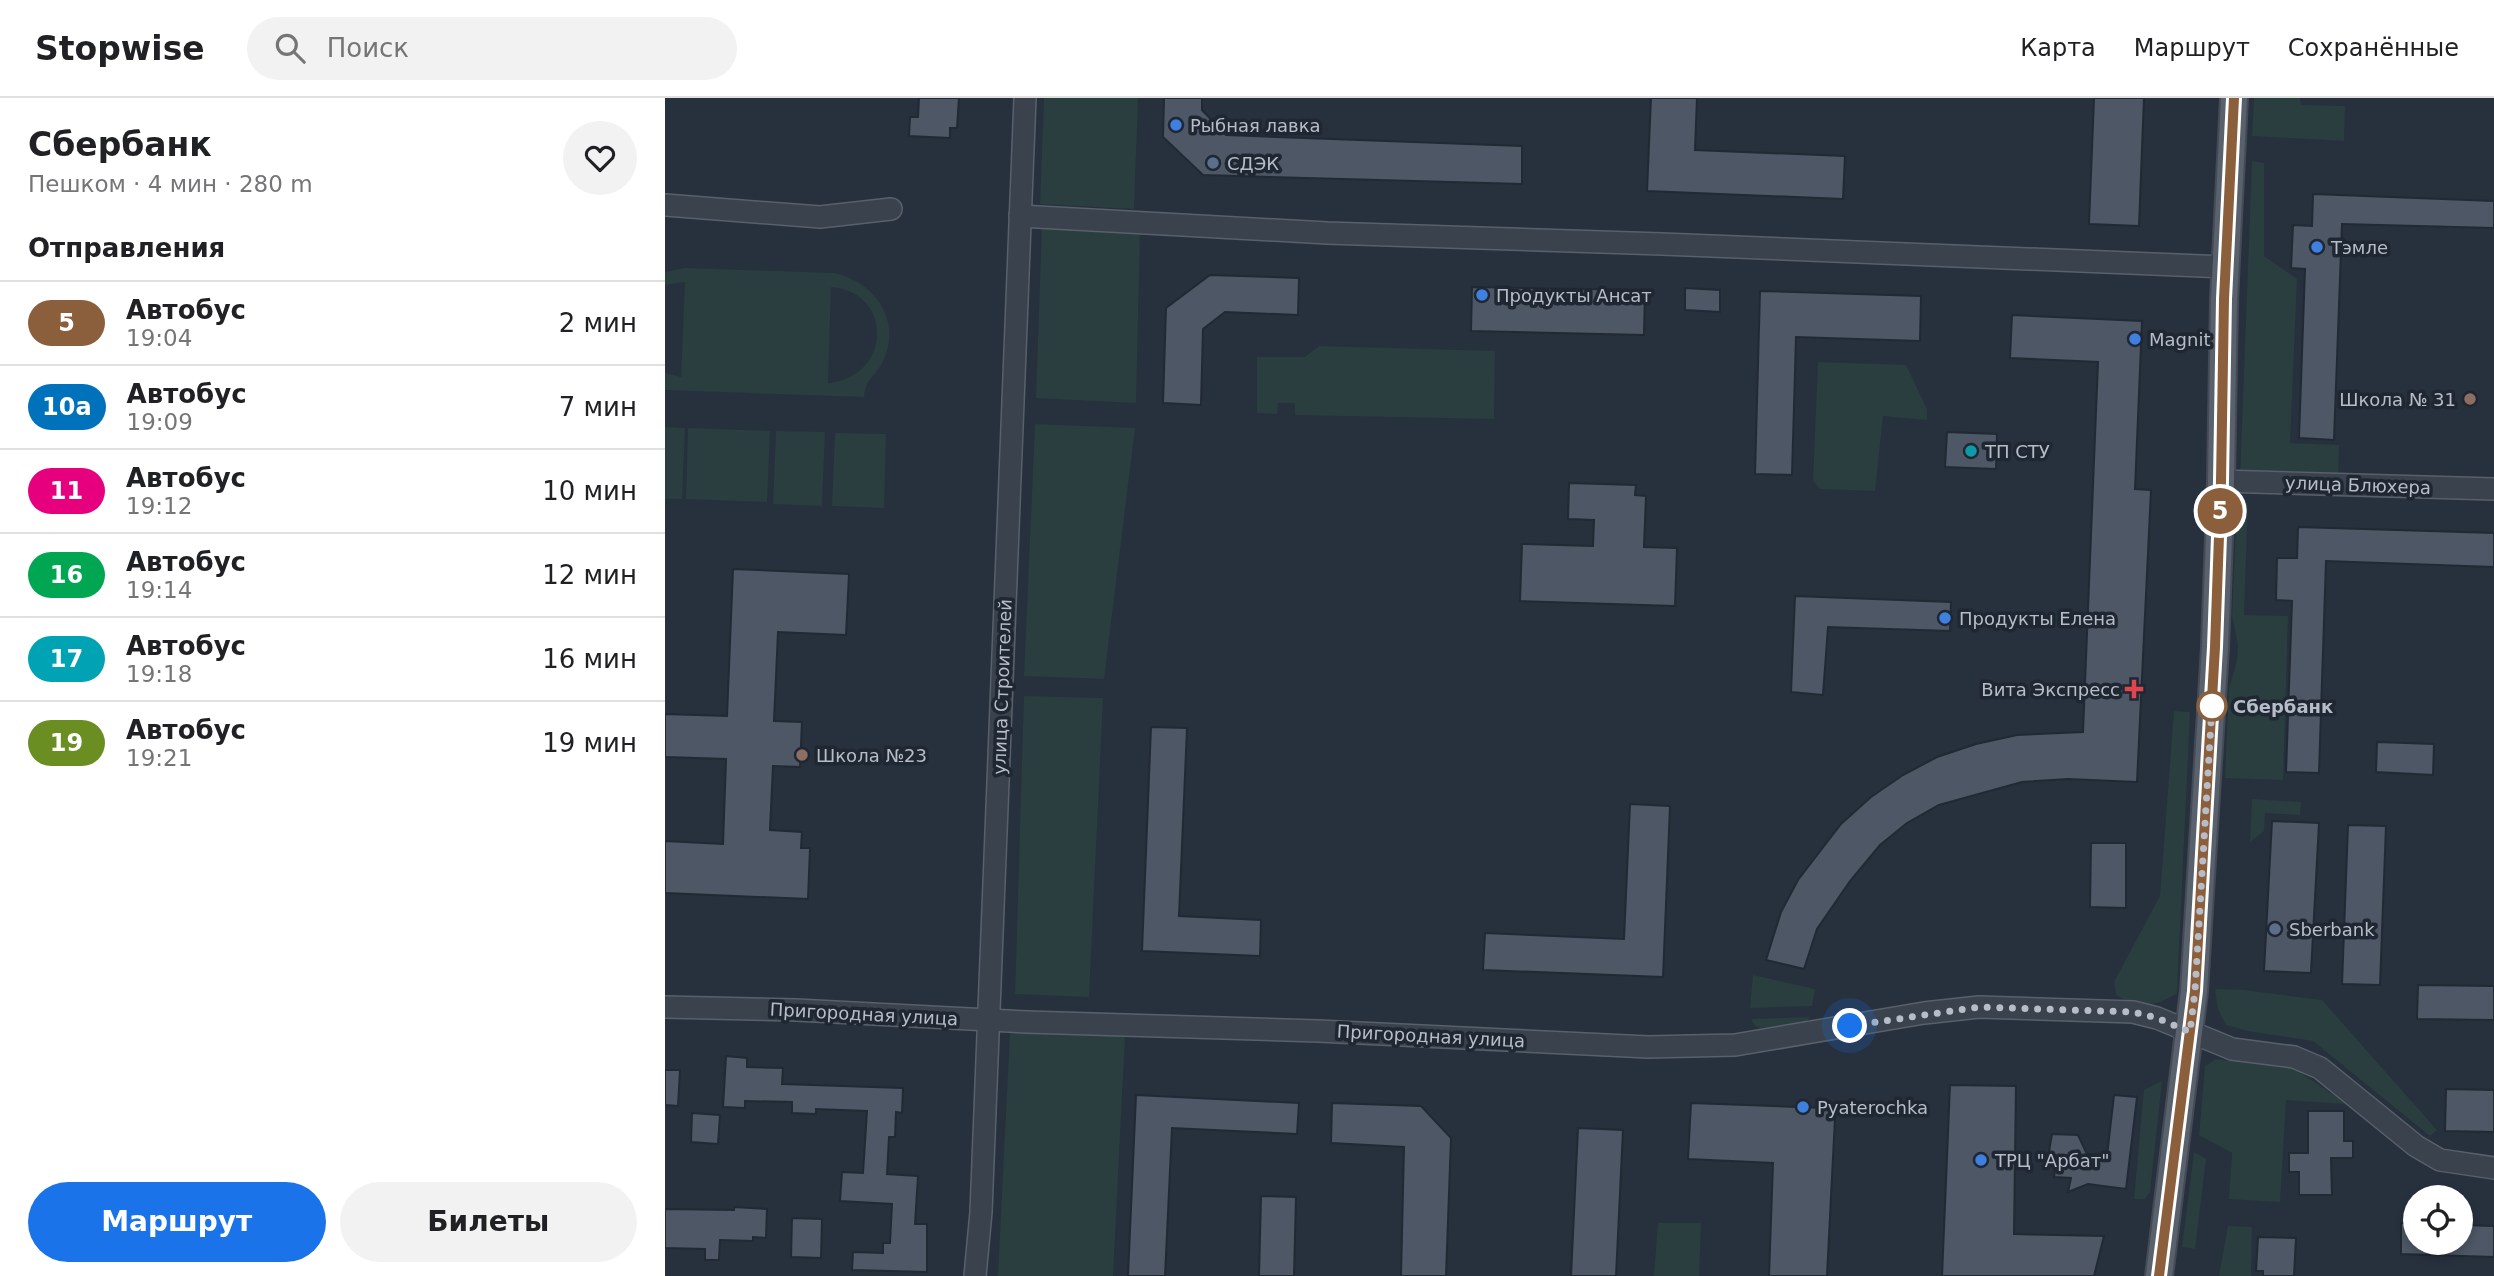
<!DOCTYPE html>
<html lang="ru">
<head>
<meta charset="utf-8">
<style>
	:root { --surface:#fff; --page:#f2f2f2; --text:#202124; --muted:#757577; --line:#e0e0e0; --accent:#1a73e8 }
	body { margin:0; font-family:"DejaVu Sans",sans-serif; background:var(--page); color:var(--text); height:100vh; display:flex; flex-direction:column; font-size:26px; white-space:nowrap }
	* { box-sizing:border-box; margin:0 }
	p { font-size:23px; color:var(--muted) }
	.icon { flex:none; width:38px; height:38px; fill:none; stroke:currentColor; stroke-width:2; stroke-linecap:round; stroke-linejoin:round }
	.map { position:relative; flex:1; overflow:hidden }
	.side { display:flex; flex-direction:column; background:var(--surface); width:665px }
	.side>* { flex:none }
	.badge { padding:0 14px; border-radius:23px; font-size:24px; line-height:46px }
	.fabs { position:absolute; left:1738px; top:1087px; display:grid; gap:14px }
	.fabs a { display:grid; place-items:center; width:70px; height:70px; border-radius:50%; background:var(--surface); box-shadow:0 4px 10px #0003; font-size:35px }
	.you { position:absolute; width:35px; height:35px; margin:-18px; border:5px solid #fff; border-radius:50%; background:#1a73e8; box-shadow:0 0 0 10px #1a73e833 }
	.map>.badge { position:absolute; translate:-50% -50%; box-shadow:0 0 0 4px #fff }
	h2 { padding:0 28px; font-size:26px; line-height:63px }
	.round { display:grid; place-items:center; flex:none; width:74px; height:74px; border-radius:37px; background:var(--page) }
	.overview { display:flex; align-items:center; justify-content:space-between; height:119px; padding:0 28px }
	h1 { font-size:33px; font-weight:700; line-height:52px }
	.button { display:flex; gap:14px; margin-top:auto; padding:14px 28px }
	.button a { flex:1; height:80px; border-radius:42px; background:var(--accent); color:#fff; font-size:28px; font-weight:700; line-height:80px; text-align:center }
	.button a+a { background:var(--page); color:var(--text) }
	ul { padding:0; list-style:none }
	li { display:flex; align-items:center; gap:21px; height:84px; padding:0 28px; border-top:2px solid var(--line) }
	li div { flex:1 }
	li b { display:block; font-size:26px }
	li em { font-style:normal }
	li .badge { min-width:77px; font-weight:700; text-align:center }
	header { display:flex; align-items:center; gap:42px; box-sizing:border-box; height:98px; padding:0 35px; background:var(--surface); border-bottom:2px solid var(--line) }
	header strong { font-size:33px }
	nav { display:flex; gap:38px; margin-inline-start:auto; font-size:24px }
	.search { width:490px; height:63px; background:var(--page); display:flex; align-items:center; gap:18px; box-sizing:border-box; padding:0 24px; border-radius:38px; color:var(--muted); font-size:26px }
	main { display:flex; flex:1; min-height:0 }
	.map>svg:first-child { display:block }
</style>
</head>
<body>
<header>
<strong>Stopwise</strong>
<div class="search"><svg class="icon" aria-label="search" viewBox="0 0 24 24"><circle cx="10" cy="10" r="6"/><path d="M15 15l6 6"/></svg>Поиск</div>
<nav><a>Карта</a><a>Маршрут</a><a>Сохранённые</a></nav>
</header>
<main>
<section class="side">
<div class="overview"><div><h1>Сбербанк</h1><p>Пешком · 4 мин · 280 m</p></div><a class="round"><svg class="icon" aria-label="heart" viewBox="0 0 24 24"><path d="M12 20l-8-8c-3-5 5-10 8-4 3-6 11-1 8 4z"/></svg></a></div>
<h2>Отправления</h2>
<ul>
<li><span class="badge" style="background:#8b5e3c;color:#fff">5</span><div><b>Автобус</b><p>19:04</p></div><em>2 мин</em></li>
<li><span class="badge" style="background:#0072bc;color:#fff">10а</span><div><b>Автобус</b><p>19:09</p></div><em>7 мин</em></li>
<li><span class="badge" style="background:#e6007e;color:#fff">11</span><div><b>Автобус</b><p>19:12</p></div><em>10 мин</em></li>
<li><span class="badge" style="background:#00a651;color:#fff">16</span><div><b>Автобус</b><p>19:14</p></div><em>12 мин</em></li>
<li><span class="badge" style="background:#00a3b4;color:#fff">17</span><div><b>Автобус</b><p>19:18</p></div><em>16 мин</em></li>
<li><span class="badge" style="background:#6b8e23;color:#fff">19</span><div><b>Автобус</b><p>19:21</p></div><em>19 мин</em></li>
</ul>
<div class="button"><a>Маршрут</a><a>Билеты</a></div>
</section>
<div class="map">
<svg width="1829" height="1178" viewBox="0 0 1829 1178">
	<rect width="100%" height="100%" fill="#27303d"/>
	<!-- green -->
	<g fill="#2a3d3f" fill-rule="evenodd">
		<polygon points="379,0 473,0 469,111 375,106"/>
		<polygon points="1589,0 1635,0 1636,7 1680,8 1679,43 1587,38"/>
		<polygon points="1587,63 1599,65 1599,158 1632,181 1625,345 1674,347 1673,382 1575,379"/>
		<polygon points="377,126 475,131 471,305 371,300"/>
		<path d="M20,170L168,175C208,182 237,221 219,261C212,278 200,280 199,299L0,292V275L16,279L20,184L0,187V174ZM166,189C229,194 227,279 163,285Z"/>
		<polygon points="654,248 830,253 829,321 630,317 630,305 613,305 612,316 592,315 592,259 640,259"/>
		<polygon points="1153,264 1241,267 1262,311 1262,322 1218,318 1210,393 1155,391 1148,383"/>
		<polygon points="370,326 470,330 439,581 359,578"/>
		<polygon points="0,329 20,330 17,401 0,401"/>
		<polygon points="23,330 105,333 102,404 21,401"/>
		<polygon points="111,333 160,334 157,408 108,406"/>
		<polygon points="170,335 221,336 219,410 167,408"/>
		<polygon points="1583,405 1579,517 1623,518 1618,682 1560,680 1564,590 1572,563 1573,547 1567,518 1572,406"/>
		<polygon points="359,598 438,600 424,899 350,896"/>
		<path d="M1509,613L1525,614L1512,895C1489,910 1474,910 1451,897L1449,884L1495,798Z"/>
		<polygon points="1587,701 1636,704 1635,717 1600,715 1599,733 1585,744"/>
		<polygon points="1088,877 1150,891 1147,908 1085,910"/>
		<polygon points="1550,891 1579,892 1657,902 1772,1032 1765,1038 1648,943 1583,933 1561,927 1553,911"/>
		<polygon points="1145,919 1139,926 1095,930 1089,927 1086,921"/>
		<polygon points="345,933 460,937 448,1178 333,1178"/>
		<polygon points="1551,961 1630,971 1682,1006 1621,1002 1615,1104 1564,1101 1567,1055 1534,1037 1540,968"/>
		<polygon points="1497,983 1485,1094 1480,1101 1469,1101 1479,992"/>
		<polygon points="1529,1054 1541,1061 1530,1151 1517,1149"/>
		<polygon points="993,1125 1036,1125 1034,1178 989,1178"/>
		<polygon points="1563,1128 1587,1129 1586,1178 1554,1178"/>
	</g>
	<!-- building -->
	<g fill="#4d5765" stroke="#212934" stroke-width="2">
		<polygon points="254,0 294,0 292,30 285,30 285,40 244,38 245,19 253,19"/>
		<polygon points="499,0 537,0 537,12 561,37 857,48 857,86 538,77 498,39"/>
		<polygon points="986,0 1032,0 1030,52 1180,58 1178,101 982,93"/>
		<polygon points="1429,0 1479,0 1474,128 1424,126"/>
		<polygon points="1648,96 1829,103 1829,130 1677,126 1669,342 1634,340 1640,171 1626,170 1628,127 1647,128"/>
		<polygon points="545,177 634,180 633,217 560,214 538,231 536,307 498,305 501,210"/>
		<polygon points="807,189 980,192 979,237 806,233"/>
		<polygon points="1020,190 1055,192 1055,214 1020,212"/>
		<polygon points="1095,193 1256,198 1255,243 1131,239 1127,377 1090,376"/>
		<polygon points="1347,217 1477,223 1470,391 1486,392 1472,684 1403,681 1357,684 1274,707 1242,725 1215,747 1185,783 1152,831 1139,871 1101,862 1116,814 1133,782 1176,726 1206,699 1238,677 1272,659 1311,646 1352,637 1418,634 1433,264 1345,260"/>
		<polygon points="1282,334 1332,336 1331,371 1280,369"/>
		<polygon points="904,385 971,387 970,397 981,398 979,449 1012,450 1010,508 855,503 857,446 928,448 929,422 903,421"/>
		<polygon points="1633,429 1829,435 1829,469 1661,463 1654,675 1621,674 1627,503 1611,502 1612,460 1632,460"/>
		<polygon points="68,471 184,476 181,537 113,534 109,623 137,624 135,669 108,668 105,732 137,734 136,750 145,750 143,801 0,795 0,743 58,746 61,661 0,659 0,616 62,618"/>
		<polygon points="1130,498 1286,504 1285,533 1163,529 1158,597 1126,594"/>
		<polygon points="486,629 522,630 514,818 596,822 595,858 477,853"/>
		<polygon points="1712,644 1769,646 1768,677 1711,674"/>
		<polygon points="965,706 1005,708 998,879 818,872 820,835 959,841"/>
		<polygon points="1607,723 1654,725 1646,875 1599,873"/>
		<polygon points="1683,727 1721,728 1715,887 1677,886"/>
		<polygon points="1426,745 1461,745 1461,810 1425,809"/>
		<polygon points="1753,887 1829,888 1829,922 1752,921"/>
		<polygon points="61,958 82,960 82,969 118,970 117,986 238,990 237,1015 231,1014 230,1039 224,1039 222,1076 253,1078 250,1126 262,1126 262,1174 187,1172 188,1154 218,1155 218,1145 225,1145 227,1106 175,1103 177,1074 198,1075 202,1013 151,1011 151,1016 127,1015 127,1004 80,1003 80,1010 58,1009"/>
		<polygon points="0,972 15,972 13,1008 0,1007"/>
		<polygon points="1285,987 1351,988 1349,1136 1439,1138 1429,1178 1277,1178"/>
		<polygon points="1781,991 1829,992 1829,1034 1780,1033"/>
		<polygon points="471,997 634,1005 632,1036 507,1030 500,1178 463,1178"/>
		<polygon points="1449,997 1472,999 1461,1091 1423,1086 1403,1094 1406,1080 1389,1079 1392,1060 1383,1059 1387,1036 1413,1037 1422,1056 1442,1058"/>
		<polygon points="667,1005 756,1008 786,1040 781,1178 736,1178 739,1049 666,1045"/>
		<polygon points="1026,1005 1160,1010 1166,1014 1170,1020 1162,1178 1104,1178 1108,1065 1023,1061"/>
		<polygon points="1643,1013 1679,1013 1679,1043 1688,1043 1688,1060 1666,1060 1667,1097 1634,1097 1634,1074 1624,1074 1624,1055 1643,1055"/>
		<polygon points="27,1015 55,1017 53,1046 26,1044"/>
		<polygon points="913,1030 958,1032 951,1178 906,1178"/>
		<polygon points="596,1098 631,1099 629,1178 594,1178"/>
		<polygon points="69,1109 102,1111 101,1140 88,1139 88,1143 55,1142 54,1162 40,1162 40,1151 0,1150 0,1111 69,1112"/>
		<polygon points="127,1120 157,1121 156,1160 126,1159"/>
		<polygon points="1736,1125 1750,1125 1750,1144 1796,1144 1796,1127 1829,1128 1829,1159 1736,1156"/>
		<polygon points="1593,1139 1631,1140 1629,1178 1598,1178 1598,1173 1591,1173"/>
	</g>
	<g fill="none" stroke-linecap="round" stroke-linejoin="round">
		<defs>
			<g id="minor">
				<polyline points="0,107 155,119 226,111"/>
				<polyline points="355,118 662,135 997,146 1561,169"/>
				<polyline points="1556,383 1829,391"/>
				<polyline points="0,909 131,912 362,924 653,933 983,949 1070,947 1259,915 1314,909 1468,914 1492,920 1567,951 1629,959 1655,970 1751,1048 1775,1062 1829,1070"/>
				<polyline points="310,1178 316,1114 360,0"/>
			</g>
			<polyline id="major" points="1494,1178 1529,893 1550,549 1556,383 1559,201 1569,0"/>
		</defs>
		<!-- minor casing -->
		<use href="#minor" stroke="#58606b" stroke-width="24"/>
		<!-- major casing -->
		<use href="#major" stroke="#444b56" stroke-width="30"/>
		<!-- minor -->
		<use href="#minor" stroke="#3a424d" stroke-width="21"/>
		<!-- major -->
		<use href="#major" stroke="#59616d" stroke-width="26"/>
	</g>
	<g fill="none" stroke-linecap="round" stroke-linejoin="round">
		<defs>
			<polyline id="line" points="1494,1178 1530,893 1550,549 1556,383 1559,201 1569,0"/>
		</defs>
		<!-- line casing -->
		<use href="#line" stroke="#fff" stroke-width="16"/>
		<!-- line -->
		<use href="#line" stroke="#8b5e3c" stroke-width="10"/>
		<!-- walk -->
		<polyline stroke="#b7bdc8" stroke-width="7" stroke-dasharray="0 12.6" points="1185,928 1314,909 1468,914 1492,920 1525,934 1530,893 1547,608"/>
	</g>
	<!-- markers -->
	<g fill="#3f7fe0" stroke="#1f2732" stroke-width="2.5">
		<circle cx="511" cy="27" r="7"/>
		<circle cx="1652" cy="149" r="7"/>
		<circle cx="817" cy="197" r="7"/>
		<circle cx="1470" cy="241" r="7"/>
		<circle cx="1280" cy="520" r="7"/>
		<circle cx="1138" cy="1009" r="7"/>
		<circle cx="1316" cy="1062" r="7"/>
	</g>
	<g fill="#5c6f8a" stroke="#1f2732" stroke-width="2.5">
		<circle cx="548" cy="65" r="7"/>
		<circle cx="1610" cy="831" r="7"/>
	</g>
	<g fill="#8d6e63" stroke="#1f2732" stroke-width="2.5">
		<circle cx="1805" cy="301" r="7"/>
		<circle cx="137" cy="657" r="7"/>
	</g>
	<circle fill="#0f9aa8" stroke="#1f2732" stroke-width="2.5" cx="1306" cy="353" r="7"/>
	<path fill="#e0444e" stroke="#1f2732" stroke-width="2.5" d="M1465.5 580.5h7v7h7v7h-7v7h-7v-7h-7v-7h7z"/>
	<circle fill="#fff" stroke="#8b5e3c" stroke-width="3.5" cx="1547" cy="608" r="14"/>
	<g text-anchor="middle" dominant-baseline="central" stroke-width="7" stroke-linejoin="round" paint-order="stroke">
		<!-- poi labels -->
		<g font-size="18" fill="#b7bdc8" stroke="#1f2732" text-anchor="start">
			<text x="525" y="27">Рыбная лавка</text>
			<text x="562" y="65">СДЭК</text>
			<text x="1666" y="149">Тэмле</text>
			<text x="831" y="197">Продукты Ансат</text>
			<text x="1484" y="241">Magnit</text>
			<text x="1791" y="301" text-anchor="end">Школа № 31</text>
			<text x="1320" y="353">ТП СТУ</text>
			<text x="1294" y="520">Продукты Елена</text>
			<text x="1455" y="591" text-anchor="end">Вита Экспресс</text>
			<text x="151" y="657">Школа №23</text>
			<text x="1624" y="831">Sberbank</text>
			<text x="1152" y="1009">Pyaterochka</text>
			<text x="1330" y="1062">ТРЦ "Арбат"</text>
		</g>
		<!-- street labels -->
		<g font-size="18" fill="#b7bdc8" stroke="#1f2732">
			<text transform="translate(1693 387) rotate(2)">улица Блюхера</text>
			<text transform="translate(337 589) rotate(-88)">улица Строителей</text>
			<text transform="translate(199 916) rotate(3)">Пригородная улица</text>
			<text transform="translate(766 938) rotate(3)">Пригородная улица</text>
		</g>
		<!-- stop labels -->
		<g font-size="18" font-weight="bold" fill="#b7bdc8" stroke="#1f2732" text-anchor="start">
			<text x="1568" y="608">Сбербанк</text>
		</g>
	</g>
</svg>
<div class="fabs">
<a><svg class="icon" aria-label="locate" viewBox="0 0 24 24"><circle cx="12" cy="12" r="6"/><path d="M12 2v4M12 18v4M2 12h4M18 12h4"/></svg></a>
</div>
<div class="you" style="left:1185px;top:928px"></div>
<b class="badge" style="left:1555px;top:413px;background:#8b5e3c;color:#fff">5</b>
</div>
</main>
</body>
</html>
